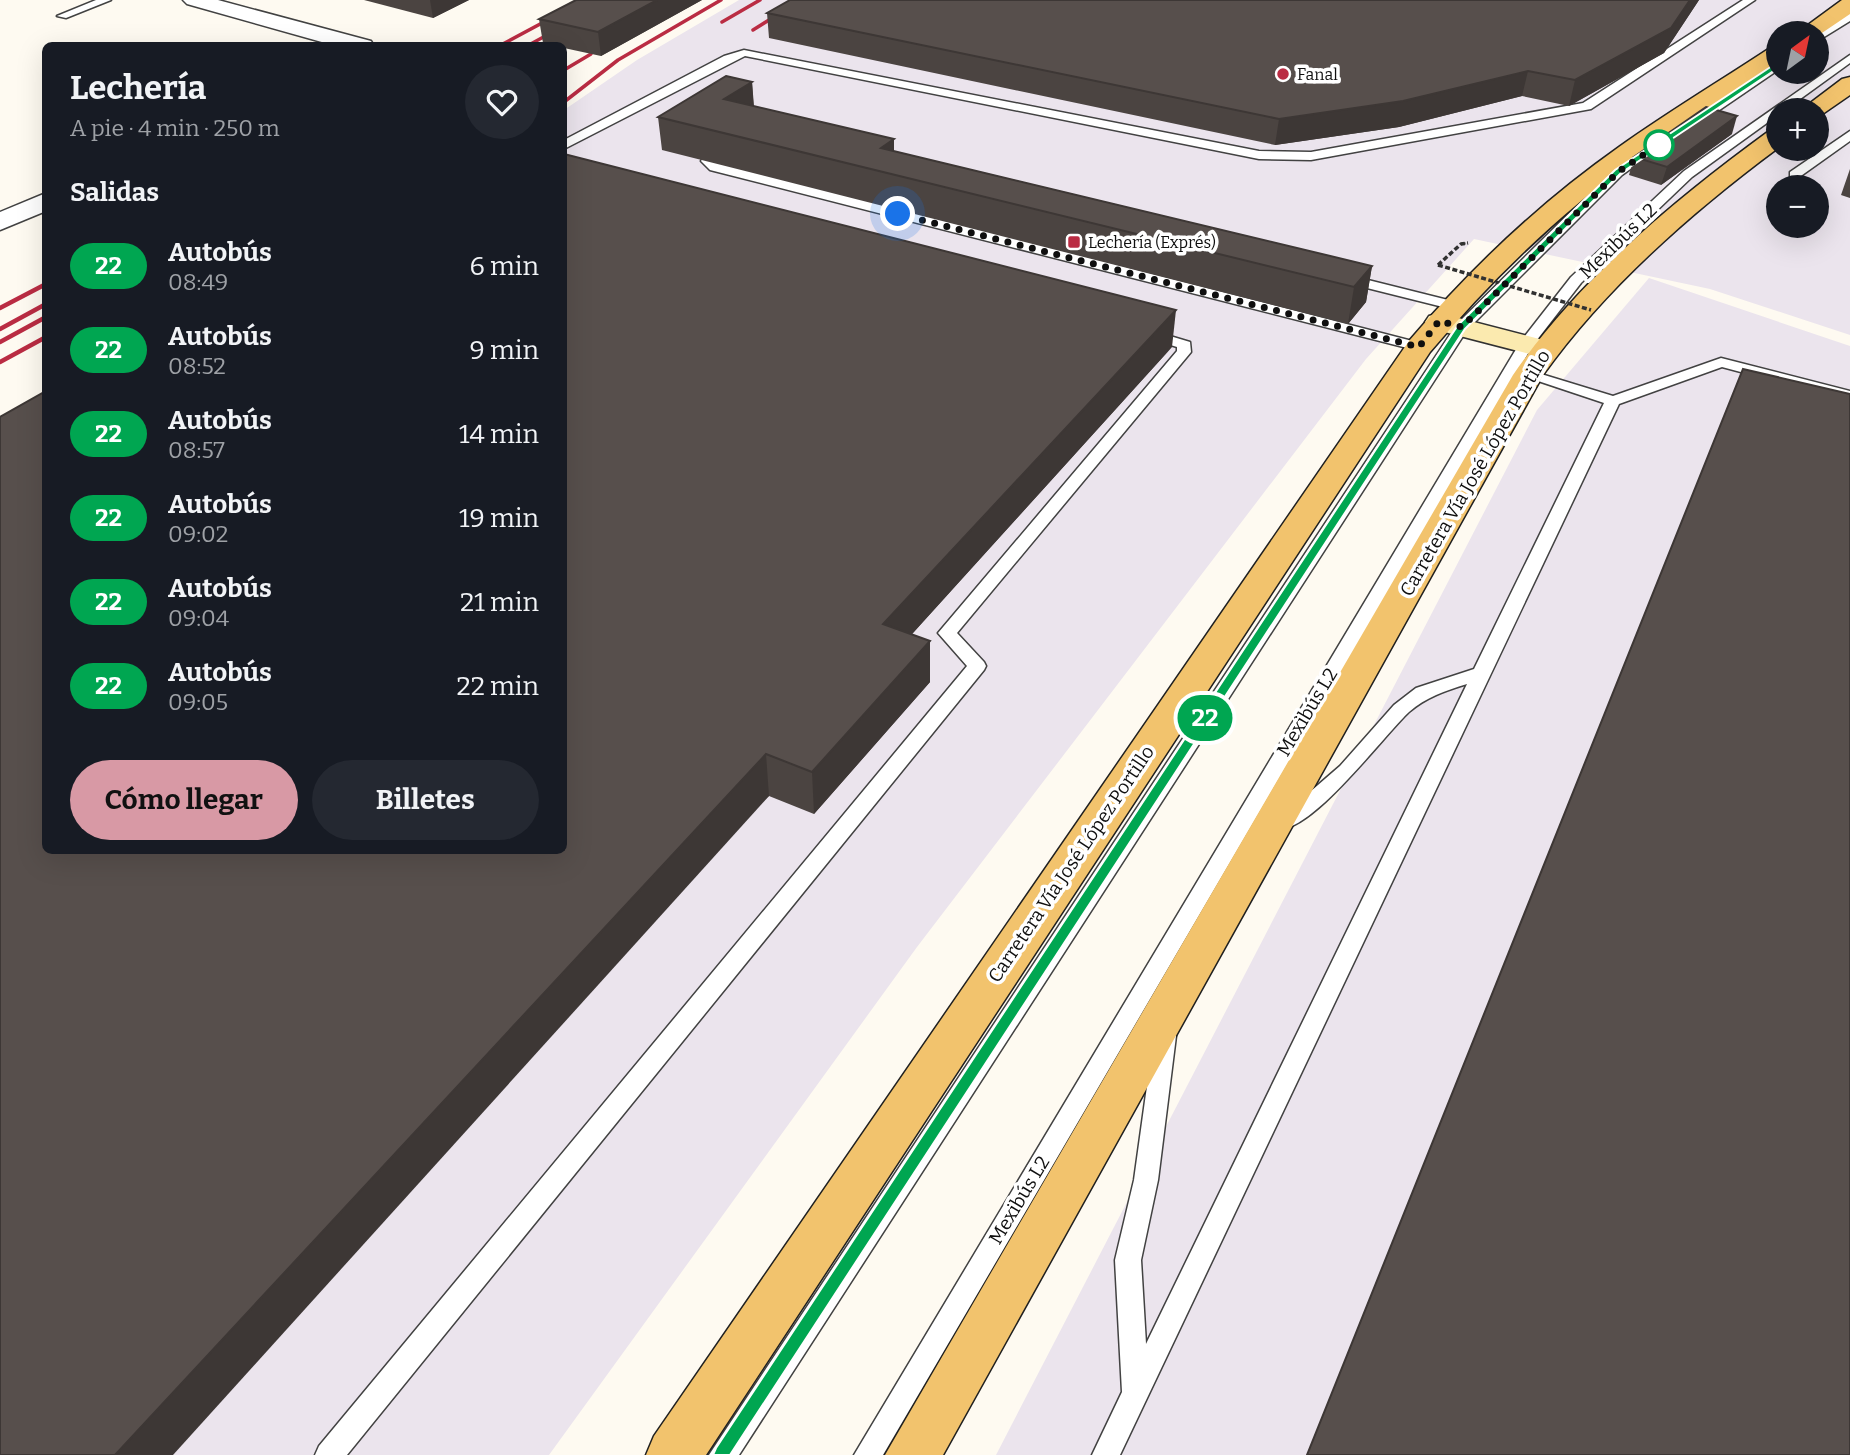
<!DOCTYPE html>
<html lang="es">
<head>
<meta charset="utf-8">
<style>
	:root { --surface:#171b24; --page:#242831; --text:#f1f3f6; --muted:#9ea1a6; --accent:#d899a5 }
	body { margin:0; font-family:Bitter,serif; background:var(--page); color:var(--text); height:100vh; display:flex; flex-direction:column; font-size:26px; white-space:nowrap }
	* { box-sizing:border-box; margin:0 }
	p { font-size:23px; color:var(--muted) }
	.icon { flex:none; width:38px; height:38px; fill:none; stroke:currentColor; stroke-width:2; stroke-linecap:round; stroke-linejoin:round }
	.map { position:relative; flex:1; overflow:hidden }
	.details { position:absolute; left:42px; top:42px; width:525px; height:812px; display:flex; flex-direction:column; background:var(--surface); border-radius:10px; box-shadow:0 7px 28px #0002 }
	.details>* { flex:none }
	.badge { padding:0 14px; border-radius:23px; font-size:24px; line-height:46px }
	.needle { width:46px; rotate:33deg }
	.controls { position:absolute; left:1766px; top:21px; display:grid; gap:14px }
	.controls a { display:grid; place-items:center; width:63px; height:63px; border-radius:50%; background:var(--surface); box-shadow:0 7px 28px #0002; font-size:35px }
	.you { position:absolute; width:35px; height:35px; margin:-18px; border:5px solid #fff; border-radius:50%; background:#1a73e8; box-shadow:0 0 0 10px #1a73e833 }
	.map>.badge { position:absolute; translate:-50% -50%; box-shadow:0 0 0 4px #fff }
	h2 { padding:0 28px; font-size:26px; line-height:63px }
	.round { display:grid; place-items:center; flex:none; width:74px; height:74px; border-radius:37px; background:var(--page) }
	.head { display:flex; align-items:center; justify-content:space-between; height:119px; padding:0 28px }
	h1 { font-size:33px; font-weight:700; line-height:52px }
	.cta { display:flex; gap:14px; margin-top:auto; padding:14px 28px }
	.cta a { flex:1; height:80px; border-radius:42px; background:var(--accent); color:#111; font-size:28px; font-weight:700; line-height:80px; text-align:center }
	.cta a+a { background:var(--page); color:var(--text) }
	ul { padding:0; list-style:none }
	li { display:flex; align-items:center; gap:21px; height:84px; padding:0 28px }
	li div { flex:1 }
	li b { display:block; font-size:26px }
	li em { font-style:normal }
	li .badge { min-width:77px; font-weight:700; text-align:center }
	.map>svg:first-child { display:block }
</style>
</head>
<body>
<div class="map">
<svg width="1850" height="1455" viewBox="0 0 1850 1455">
	<rect width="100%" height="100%" fill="#fefaf1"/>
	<!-- industrial -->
	<g fill="#ebe4ed" fill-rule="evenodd">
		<path d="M739,0H1850V335L1710,289L1474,239L1366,359L917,947L549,1455H0V456L46,850H564V110L637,60ZM1778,33H1816V72H1778ZM1778,110H1816V149H1778ZM1778,187H1816V226H1778Z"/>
		<polygon points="1649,278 1850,346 1850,1455 996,1455 1537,410"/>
	</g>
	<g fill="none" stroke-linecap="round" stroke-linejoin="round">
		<defs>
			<g id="lane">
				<polygon points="96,0 111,0 66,18 57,16"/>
				<polygon points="1743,0 1755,0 1591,109 1311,160 1259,159 745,56 564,149 564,140 724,56 744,50 1259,151 1311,152 1583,103"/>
				<polygon points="1850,13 1850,21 1816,42 1816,34"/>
				<polygon points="1850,55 1850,63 1785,110 1778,110 1778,115 1692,177 1581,283 1533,345 883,1455 854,1455 1521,341 1571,277 1684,171"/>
				<polygon points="1778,62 1778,70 1696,126 1686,123"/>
				<polygon points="1850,131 1850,141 1798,178 1790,178 1790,172"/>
				<polygon points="1651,144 1661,147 1622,175 1467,330 739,1455 709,1455 1457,324 1614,169"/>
				<polygon points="703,158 1424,344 1426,347 1419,351 710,170 701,161"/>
				<polygon points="1344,274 1460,303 1462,306 1455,310 1339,281 1337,278"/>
				<polygon points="1150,330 1190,342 1191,352 957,633 984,662 986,666 984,670 347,1455 315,1455 319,1446 967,666 938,633 1177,351 1177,347 1145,337 1145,331"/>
				<path d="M1721,358L1850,391V401L1722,367L1619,404L1120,1455H1092L1122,1392L1115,1260L1134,1180L1154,1036L1157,1030L1165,1027L1173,1030L1176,1036L1158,1180L1141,1260L1146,1344L1467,684C1445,691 1426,697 1409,712C1385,734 1308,837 1277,828L1274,823L1340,766L1394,705L1416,688L1474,669L1604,403L1520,375L1528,370L1613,396Z"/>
			</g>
			<g id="street">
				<polygon points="183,0 218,0 371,41 374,46 336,46 187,4"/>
				<polygon points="46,193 46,211 0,230 0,212"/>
			</g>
			<polygon id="secondary" points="1439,313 1555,343 1560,349 1555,355 1545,358 1429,328 1425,322 1429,316"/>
			<g id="primary">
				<polygon points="1842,0 1850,0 1850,14 1816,37 1816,33 1797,33"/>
				<path d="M1778,46V63C1731,95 1682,124 1636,158C1559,214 1491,280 1430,352L706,1455H646L654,1436L1409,341C1471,268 1541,202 1619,147C1668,112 1720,81 1770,48Z"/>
				<polygon points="1850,77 1850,95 1821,115 1816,116 1816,110 1801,110 1842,79"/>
				<path d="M1778,129V148C1693,211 1604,289 1543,375L943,1455H885L1513,375C1578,280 1677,198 1769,131Z"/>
			</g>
		</defs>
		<!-- lane casing -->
		<use href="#lane" stroke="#424242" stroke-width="3"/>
		<!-- street casing -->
		<use href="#street" stroke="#424242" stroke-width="3"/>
		<!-- secondary casing -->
		<use href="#secondary" stroke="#313131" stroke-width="3"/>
		<!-- primary casing -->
		<use href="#primary" stroke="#202020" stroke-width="3"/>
		<!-- path-far1 -->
		<polyline stroke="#313131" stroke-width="2.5" stroke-dasharray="4.5 2" stroke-linecap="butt" points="1461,244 1468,243"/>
		<!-- path -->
		<polyline stroke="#313131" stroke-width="3.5" stroke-dasharray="5 2.5" stroke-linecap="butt" points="1438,265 1461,244 1468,243"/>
		<!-- lane -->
		<use href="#lane" fill="#fff" fill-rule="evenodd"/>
		<!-- street -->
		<use href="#street" fill="#fff" fill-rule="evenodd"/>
		<!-- secondary -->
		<use href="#secondary" fill="#fbeaaf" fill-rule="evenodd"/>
		<!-- primary -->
		<use href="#primary" fill="#f2c36d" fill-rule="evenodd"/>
		<!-- rail-far1 -->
		<g stroke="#ba2c43" stroke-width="3.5">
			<polyline points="722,22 760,0"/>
			<polyline points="753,30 801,0"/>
			<polyline points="499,46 585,0"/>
			<polyline points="527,46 560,28"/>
			<polyline points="564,70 591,54"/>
			<polyline points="564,102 618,60 721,0"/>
		</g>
		<!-- rail -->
		<g stroke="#ba2c43" stroke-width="4.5">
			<polyline points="0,308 46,284"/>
			<polyline points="0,329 46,304"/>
			<polyline points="0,342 46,317"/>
			<polyline points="0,362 46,337"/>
		</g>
		<!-- path-bridge -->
		<polyline stroke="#313131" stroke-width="3.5" stroke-dasharray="5 2.5" stroke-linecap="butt" points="1438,265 1591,310"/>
	</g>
	<!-- wall -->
	<g fill="#4b4441">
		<polygon points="364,0 469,0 433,18"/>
		<polygon points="702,0 601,56 564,48 564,46 554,46 543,43 539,19"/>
		<polygon points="790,0 1699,0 1664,53 1569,106 1522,96 1399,127 1275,145 769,38 767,13"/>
		<polygon points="752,82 754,106 894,139 894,151 1372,266 1366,302 1348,324 662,150 658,117"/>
		<polygon points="1732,134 1661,185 1629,175 1634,157"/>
		<polygon points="1850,169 1850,198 1841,195"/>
		<polygon points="1172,347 912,634 930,682 814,814 769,796 0,1455"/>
	</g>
	<!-- shaded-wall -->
	<g fill="#3d3735">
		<polygon points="430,0 469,0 433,18"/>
		<polygon points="657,0 702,0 601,56 598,32"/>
		<polygon points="1690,0 1699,0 1664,53 1569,106 1575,80"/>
		<polygon points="1528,71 1522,96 1399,127 1275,145 1279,119"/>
		<polygon points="752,82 754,114 724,99"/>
		<polygon points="1737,116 1732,134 1661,185 1667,167"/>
		<polygon points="894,139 894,173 881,148"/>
		<polygon points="1372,266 1366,302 1348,324 1354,287"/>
		<polygon points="1176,310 1172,347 884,665 883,624"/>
		<polygon points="930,641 930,682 814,814 812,772"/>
		<polygon points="766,754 769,796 173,1455 115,1455"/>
	</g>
	<!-- building -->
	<g fill="#574f4c" stroke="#3d3735" stroke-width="2">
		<polygon points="576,0 657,0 598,32 539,19"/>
		<polygon points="790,0 1690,0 1671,28 1575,80 1528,71 1403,101 1279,119 767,13"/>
		<polygon points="726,76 752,82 724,99 894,139 881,148 1372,266 1354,287 658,117"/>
		<polygon points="1706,107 1737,116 1667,167 1634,157"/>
		<polygon points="564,154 1176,310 883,624 930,641 812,772 766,754 115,1455 0,1455 0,417 46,391 46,850 564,850"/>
		<polygon points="1743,369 1850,394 1850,1455 1307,1455"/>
	</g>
	<!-- line -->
	<polygon fill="#00a651" stroke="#fff" stroke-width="2" points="1778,62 1781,66 1621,173 1465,329 730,1455 713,1455 716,1448 1458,325 1615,170"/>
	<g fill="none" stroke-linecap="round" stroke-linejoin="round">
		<!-- walk -->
		<polyline stroke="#0f0f0f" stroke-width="7" stroke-dasharray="0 12.6" points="898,214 1419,347 1439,321 1462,327 1618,172 1664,141 1659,145"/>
	</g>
	<!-- markers -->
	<g fill="#ba2c43" stroke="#fff" stroke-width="2.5">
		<circle cx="1283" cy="74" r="7"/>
		<rect x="1067" y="235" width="14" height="14" rx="3.5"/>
	</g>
	<circle fill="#fff" stroke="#00a651" stroke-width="3.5" cx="1659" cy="145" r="14"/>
	<g text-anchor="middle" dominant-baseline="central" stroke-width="7" stroke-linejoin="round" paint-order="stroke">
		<!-- far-poi labels -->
		<g font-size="16" fill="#0f0f0f" stroke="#fff" text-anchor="start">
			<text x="1297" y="74">Fanal</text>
			<text x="1088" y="242">Lechería (Exprés)</text>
		</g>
		<!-- street labels -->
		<g font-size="19" fill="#0f0f0f" stroke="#fff">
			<text transform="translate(1618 241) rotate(-44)">Mexibús L2</text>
			<text transform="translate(1475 473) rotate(-60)">Carretera Vía José López Portillo</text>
			<text transform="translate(1307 712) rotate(-59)">Mexibús L2</text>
			<text transform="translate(1071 864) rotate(-56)">Carretera Vía José López Portillo</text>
			<text transform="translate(1019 1200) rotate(-59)">Mexibús L2</text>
		</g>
	</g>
</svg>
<div class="controls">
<a><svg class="needle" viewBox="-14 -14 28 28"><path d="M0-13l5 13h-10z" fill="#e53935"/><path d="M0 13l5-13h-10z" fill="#9ea1a6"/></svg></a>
<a>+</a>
<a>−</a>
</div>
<div class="you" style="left:898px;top:214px"></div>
<b class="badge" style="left:1205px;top:718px;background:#00a651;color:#fff">22</b>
<section class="details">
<div class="head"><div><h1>Lechería</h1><p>A pie · 4 min · 250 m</p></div><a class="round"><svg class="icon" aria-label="heart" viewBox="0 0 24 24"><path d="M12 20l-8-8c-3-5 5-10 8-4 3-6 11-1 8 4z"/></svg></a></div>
<h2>Salidas</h2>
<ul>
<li><span class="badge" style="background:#00a651;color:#fff">22</span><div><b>Autobús</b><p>08:49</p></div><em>6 min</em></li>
<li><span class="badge" style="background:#00a651;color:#fff">22</span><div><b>Autobús</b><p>08:52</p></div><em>9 min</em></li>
<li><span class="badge" style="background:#00a651;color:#fff">22</span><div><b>Autobús</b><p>08:57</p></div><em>14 min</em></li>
<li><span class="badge" style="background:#00a651;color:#fff">22</span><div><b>Autobús</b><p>09:02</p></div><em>19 min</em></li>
<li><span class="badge" style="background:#00a651;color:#fff">22</span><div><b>Autobús</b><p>09:04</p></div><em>21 min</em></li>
<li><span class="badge" style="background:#00a651;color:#fff">22</span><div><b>Autobús</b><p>09:05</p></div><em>22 min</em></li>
</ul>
<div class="cta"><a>Cómo llegar</a><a>Billetes</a></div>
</section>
</div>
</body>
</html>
